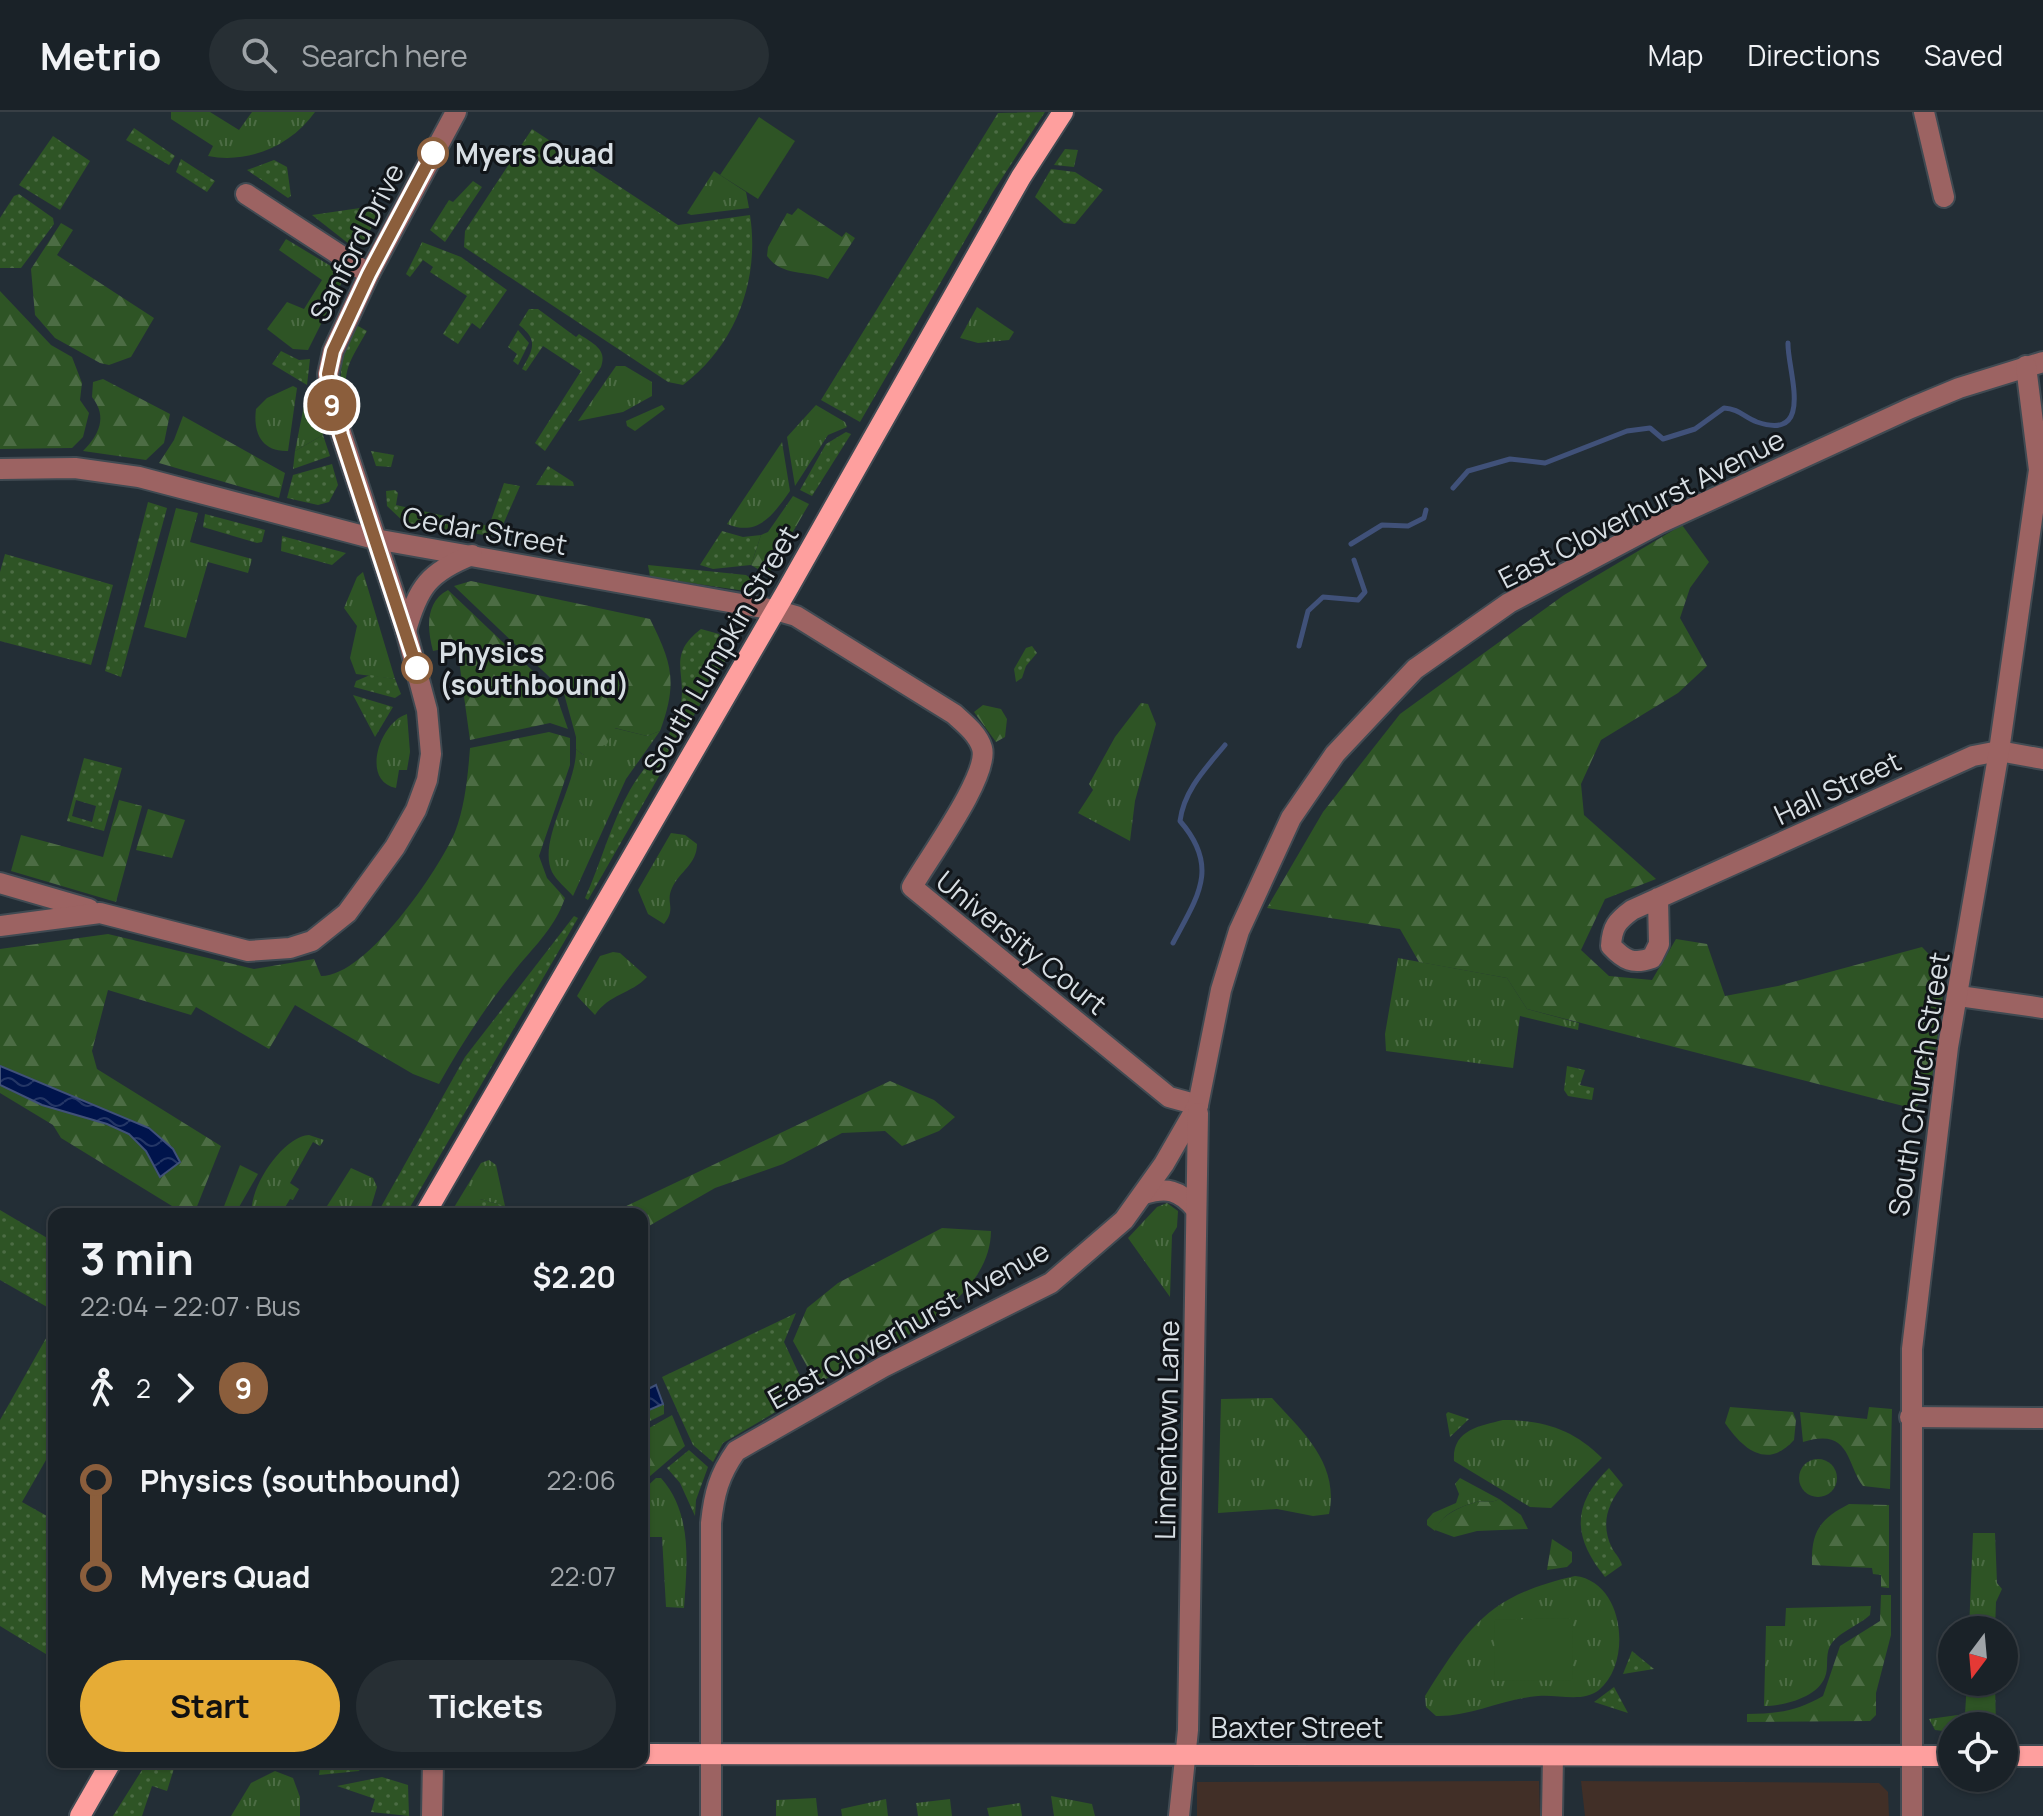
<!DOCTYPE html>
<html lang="en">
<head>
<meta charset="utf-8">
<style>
	:root { --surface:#1a2228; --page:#272f34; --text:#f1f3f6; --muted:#9fa4a8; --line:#383f45; --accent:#e6ac36 }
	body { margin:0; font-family:Manrope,sans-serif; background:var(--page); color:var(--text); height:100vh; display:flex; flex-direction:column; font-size:30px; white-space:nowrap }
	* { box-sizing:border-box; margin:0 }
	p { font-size:26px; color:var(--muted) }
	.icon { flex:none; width:44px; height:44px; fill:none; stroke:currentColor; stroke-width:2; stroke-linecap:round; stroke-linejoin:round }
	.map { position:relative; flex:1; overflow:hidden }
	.panel { position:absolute; left:48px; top:1096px; width:600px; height:560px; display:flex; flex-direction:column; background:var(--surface); border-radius:16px; box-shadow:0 2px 6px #0004,0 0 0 2px var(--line) }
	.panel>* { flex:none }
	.badge { padding:0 16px; border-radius:26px; font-size:28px; line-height:52px }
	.needle { width:52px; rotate:196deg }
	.tools { position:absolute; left:1938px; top:1504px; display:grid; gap:16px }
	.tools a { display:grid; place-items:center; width:80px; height:80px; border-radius:50%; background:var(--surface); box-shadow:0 2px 6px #0004,0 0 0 2px var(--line); font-size:40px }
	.map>.badge { position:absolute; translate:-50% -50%; box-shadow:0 0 0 4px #fff }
	.legs { display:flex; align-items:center; gap:12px; height:88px; padding:0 32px; font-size:26px }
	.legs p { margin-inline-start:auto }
	.head { display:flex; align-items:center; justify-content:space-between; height:136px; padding:0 32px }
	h1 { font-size:44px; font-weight:700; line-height:60px }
	.cta { display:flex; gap:16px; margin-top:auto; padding:16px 32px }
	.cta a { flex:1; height:92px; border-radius:48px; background:var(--accent); color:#111; font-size:32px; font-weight:700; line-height:92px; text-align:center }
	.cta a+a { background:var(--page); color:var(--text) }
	ul { padding:0 32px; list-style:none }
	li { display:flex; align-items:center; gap:28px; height:96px; font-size:30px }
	li i { display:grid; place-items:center; width:12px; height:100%; margin:0 10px; background:currentColor }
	li i::after { content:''; width:20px; height:20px; margin:-10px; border:6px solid; border-radius:50%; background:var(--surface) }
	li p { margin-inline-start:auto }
	li:first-child i { background:linear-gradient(#0000 50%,currentColor 0) }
	li:last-child i { background:linear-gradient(currentColor 50%,#0000 0) }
	header { display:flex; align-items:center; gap:48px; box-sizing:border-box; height:112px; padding:0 40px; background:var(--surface); border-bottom:2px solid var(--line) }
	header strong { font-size:38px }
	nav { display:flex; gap:44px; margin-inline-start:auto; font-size:28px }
	.search { width:560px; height:72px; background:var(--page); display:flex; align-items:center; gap:20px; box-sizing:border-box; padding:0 28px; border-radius:44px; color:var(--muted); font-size:30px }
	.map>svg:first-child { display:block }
</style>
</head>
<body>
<header>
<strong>Metrio</strong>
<div class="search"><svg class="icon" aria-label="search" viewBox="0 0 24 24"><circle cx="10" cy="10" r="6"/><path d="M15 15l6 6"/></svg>Search here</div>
<nav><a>Map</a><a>Directions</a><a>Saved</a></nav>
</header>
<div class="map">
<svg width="2043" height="1704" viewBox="0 0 2043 1704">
	<defs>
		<pattern id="grass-tufts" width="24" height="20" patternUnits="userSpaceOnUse" patternTransform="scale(2)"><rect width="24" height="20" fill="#2e5425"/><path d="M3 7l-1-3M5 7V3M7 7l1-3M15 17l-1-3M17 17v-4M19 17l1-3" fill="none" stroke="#4c6c44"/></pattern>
		<pattern id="forest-firs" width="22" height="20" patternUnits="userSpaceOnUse" patternTransform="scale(2)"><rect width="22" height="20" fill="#2e5425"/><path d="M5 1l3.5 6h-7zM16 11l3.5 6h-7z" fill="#4c6c44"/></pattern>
		<pattern id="park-dots" width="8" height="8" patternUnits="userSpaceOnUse" patternTransform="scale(2)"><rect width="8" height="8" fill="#2e5425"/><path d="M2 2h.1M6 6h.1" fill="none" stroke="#4c6c44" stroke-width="1.8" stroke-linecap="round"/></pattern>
		<pattern id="water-waves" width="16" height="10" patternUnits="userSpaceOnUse" patternTransform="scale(2)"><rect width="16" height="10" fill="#00144c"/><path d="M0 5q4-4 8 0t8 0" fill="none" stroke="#243666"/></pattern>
	</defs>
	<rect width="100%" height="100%" fill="#232e36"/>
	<!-- commercial -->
	<g fill="#412f27">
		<polygon points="1539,1669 1540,1704 1197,1704 1197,1670"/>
		<polygon points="1581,1669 1879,1671 1888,1680 1889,1704 1585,1704"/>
	</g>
	<!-- grass -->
	<g fill="url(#grass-tufts)">
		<path d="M171,0H210L239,18L252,0H315C291,34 248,52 208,44L213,34L171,7Z"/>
		<polygon points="714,59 746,80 749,96 691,103 687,101"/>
		<polygon points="286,127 334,156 342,170 308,238 293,237 267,217 287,190 304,197 322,168 279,138"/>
		<polygon points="977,195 1014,220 1009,228 978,231 960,226"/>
		<polygon points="616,254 625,254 652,270 652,284 623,300 578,309"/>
		<path d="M293,274L297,276L288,339C261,340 253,320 256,297L267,286Z"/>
		<polygon points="306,283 313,286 323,323 295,339"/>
		<polygon points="662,293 665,297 635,319 627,314 626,309"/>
		<polygon points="816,293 845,310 847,315 828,323 795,374 787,325"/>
		<path d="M782,330L790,379C773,403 758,425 727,412Z"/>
		<polygon points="176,396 198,401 190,430 252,447 248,461 208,450 186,526 144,515"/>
		<polygon points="363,460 395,567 356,562 350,546 357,514 344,496 357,465"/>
		<polygon points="1141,591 1148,592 1156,612 1135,689 1130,729 1078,701 1093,678 1089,672 1115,625"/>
		<path d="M407,602L410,640L407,658H399L396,676C360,669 380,610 407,602Z"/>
		<path d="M614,616L647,624L660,619L626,667L573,784C567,777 556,768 552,760C537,728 577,674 576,637L583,643Z"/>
		<path d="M671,721L685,723L697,732C697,752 680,759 672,776C665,791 677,796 664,812L648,802L638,778Z"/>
		<path d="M613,840L620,841L647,865C631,882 609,882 595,903L577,884L600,844Z"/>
		<polygon points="1398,846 1507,866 1527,897 1579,911 1578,918 1520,904 1513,956 1386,939 1385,922"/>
		<path d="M309,1023L324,1028L320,1034L313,1030L290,1071L299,1077L293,1088L290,1087L281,1102H252C248,1077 283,1024 309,1023Z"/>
		<polygon points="489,1048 496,1053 505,1094 480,1087 467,1102 450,1102 481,1051"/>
		<polygon points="240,1053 258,1062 235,1102 221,1102"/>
		<polygon points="351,1056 373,1066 377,1075 369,1102 322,1102"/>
		<polygon points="1167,1091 1178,1099 1177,1115 1172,1123 1170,1185 1128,1126 1157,1095"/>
		<path d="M1272,1286C1302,1319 1340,1352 1329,1402L1313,1404L1277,1397L1218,1401L1221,1287Z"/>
		<path d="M1503,1308C1543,1308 1573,1317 1602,1346L1551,1396L1530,1395L1454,1349C1452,1318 1479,1314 1503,1308Z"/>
		<circle cx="1818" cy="1366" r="19"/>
		<path d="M656,1366H661C693,1402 687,1452 684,1496L666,1495L662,1425H642V1379Z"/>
		<path d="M1460,1366L1499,1387C1489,1393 1483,1387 1473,1391C1458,1395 1440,1404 1435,1419L1427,1413V1408L1433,1401L1456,1391L1459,1382L1455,1372Z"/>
		<polygon points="1973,1421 1995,1421 1997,1471 2002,1477 1996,1490 1995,1518 1969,1518"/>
		<path d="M1575,1464C1624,1469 1633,1550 1599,1578C1582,1591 1558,1582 1538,1584C1503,1587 1470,1605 1436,1604L1426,1595L1425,1584C1470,1513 1488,1484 1575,1464Z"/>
		<path d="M1871,1494L1870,1503C1858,1514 1838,1520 1830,1534C1825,1544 1829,1556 1825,1565C1817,1586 1783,1594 1764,1594L1766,1514H1785L1786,1496Z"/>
		<polygon points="1967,1570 1995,1570 1996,1614 1952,1614 1952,1620 1935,1618 1929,1607 1965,1602"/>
		<polygon points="275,1659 293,1666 300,1685 300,1704 231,1704 251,1671"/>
		<polygon points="1051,1684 1092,1692 1095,1704 1054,1704"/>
		<polygon points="816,1686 818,1704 776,1704 776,1688"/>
		<polygon points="886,1687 888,1704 842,1704 841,1697"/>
		<polygon points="950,1687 952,1704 918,1704 916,1691"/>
		<polygon points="1020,1691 1022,1704 989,1704 987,1696"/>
	</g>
	<!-- forest -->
	<g fill="url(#forest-firs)">
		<path d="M798,96L842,125L846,120L855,126L828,167C807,158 782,165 767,144L768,135L787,101L792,103Z"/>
		<polygon points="61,111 73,118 57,143 154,206 131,245 109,253 100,251 55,226 35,203 31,157"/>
		<polygon points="0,179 51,233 72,245 82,271 80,288 89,301 83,325 72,336 0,337"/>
		<path d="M103,267L170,302L164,331L146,348L83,339C99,323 108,305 92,285L93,270Z"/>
		<polygon points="183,304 285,361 279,386 159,351 174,328"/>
		<polygon points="793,384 809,392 768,463 751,453 761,423 768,420"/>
		<polygon points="1682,413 1709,450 1690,476 1680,506 1707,554 1678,581 1601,628 1581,672 1584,703 1656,767 1605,787 1581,838 1609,864 1652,868 1676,827 1707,832 1725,884 1778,874 1922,835 1946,860 1931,975 1915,997 1527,897 1507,866 1419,850 1400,817 1267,796 1323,700 1400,602 1564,483"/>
		<path d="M471,469L650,507C672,551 678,570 660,619L647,624L615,616L607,632L583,643L576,637V625L563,578L454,474Z"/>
		<path d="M448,478L555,580L568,617L550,611L470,628L457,534L433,539C427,517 425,490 448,478Z"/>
		<polygon points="983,593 1001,597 1007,607 1005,625 996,630 974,600"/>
		<path d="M549,620L570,626V653L539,744L547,766L565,786C554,818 532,836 512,862C484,897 461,933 439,972L413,962L295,893L269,937L196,895L191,903L108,878L92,939L97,957L221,1034L194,1102H175L172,1094L61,1026L53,1013L0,981V837L108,822L254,857L314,847L321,864C366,865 439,758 455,720C465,695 468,662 470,636Z"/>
		<polygon points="119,688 142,694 116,790 11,759 21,723 103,745"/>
		<polygon points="148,697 185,708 172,746 136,738"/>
		<polygon points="890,969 934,988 955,1005 939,1019 902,1034 885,1019 842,1021 783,1052 715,1076 642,1118 642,1102 620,1102 620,1097"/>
		<path d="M942,1116L991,1119C990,1196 875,1239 817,1272L793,1229L807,1196L838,1171Z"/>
		<polygon points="664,1291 664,1302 642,1313 642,1301"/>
		<path d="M1730,1295L1793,1300L1796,1308L1794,1328C1768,1357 1744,1339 1725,1311Z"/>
		<path d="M1869,1295L1892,1297L1890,1377L1863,1374C1846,1352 1851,1315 1803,1330L1800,1300L1867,1307Z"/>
		<polygon points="672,1303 685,1334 642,1371 642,1320"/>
		<path d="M1499,1387L1521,1403L1528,1417L1477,1419L1454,1425L1435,1418C1439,1405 1459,1395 1473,1391C1483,1387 1489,1393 1499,1387Z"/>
		<path d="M1849,1392L1889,1393V1476L1881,1475V1463L1873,1462L1872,1456L1812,1453C1811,1419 1820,1407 1849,1392Z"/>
		<polygon points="1552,1427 1572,1440 1572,1450 1567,1455 1547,1458"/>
		<path d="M1881,1483H1891V1523L1876,1581V1603L1870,1609L1747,1610V1602C1776,1602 1797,1599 1823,1584L1840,1534L1880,1509Z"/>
	</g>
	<!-- park -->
	<g fill="url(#park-dots)" fill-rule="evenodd">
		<polygon points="1045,0 993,80 860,310 821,288 998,1"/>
		<polygon points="134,16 175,44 169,53 126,28"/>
		<path d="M532,17L678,113L750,103C760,168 736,233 683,273L668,270L464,135L465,119Z"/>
		<polygon points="53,24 90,49 60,98 19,73"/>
		<polygon points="1065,37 1078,38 1074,55 1054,53"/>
		<polygon points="181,47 215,69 207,80 176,60"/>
		<polygon points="274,48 287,55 291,84 288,86 247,58"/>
		<polygon points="1051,57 1075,60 1103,78 1075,112 1064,111 1035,85"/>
		<polygon points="473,69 482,75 445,130 430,118 449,88 453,90"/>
		<polygon points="19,82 53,106 54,112 21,156 0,156 0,106 14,84"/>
		<polygon points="360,96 379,102 364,129 349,132 312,103"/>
		<polygon points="422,130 461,145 507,178 480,217 472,211 458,232 443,222 467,184 430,160 433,155 423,148 410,165 406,162"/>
		<path d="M529,197H538L576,225L579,222C592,231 608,237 601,255L545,339L535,331L581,259L543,234L526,259L522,257C533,238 539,228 519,213Z"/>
		<path d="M358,214L367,219C347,254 340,261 351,302C336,271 339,247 353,217Z"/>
		<polygon points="518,218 529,231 518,253 513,249 517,242 508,235"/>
		<polygon points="281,239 299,248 310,247 307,273 272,252"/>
		<polygon points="846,320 851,322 812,384 800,378 826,332"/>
		<polygon points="323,323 330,344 293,357 295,339"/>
		<polygon points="371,339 394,343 391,355 376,354"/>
		<polygon points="332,352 338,373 329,390 318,393 287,386 293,363"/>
		<polygon points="548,354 573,370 574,374 536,373"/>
		<polygon points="504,371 520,374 499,422 492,424 406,412 387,394 386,379 395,378 398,381 396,393 489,414"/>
		<polygon points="148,390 167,396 121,565 105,559"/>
		<polygon points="205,402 265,418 262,430 257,431 203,415"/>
		<polygon points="722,419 743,425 761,423 751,453 713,457 700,453"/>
		<polygon points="282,424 346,441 332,453 281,439"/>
		<polygon points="5,442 113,473 91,553 0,529 0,460"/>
		<polygon points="648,453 746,463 760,473 752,480 650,465"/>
		<path d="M701,517L719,522L728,544L588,788L585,786C601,751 611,711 630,678C646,650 669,631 679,600C690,563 664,545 701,517Z"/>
		<polygon points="1032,534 1037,541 1026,554 1022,566 1016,570 1014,557 1026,536"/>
		<polygon points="370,563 395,567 401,582 395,586 354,575 356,569"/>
		<polygon points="353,583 393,595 375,625"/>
		<path d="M84,646L122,656L104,719L67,709ZM76,688L96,694L92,710L72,704Z"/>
		<polygon points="574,804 578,806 406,1102 377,1102 465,945"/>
		<polygon points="1567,954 1585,958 1580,973 1594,976 1592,988 1568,984 1564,978"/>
		<polygon points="480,1087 505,1094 510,1102 467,1102 474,1088"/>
		<polygon points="0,1098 54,1130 54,1199 0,1168"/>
		<polygon points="796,1201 784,1230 808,1281 723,1331 713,1350 693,1333 662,1265"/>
		<polygon points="54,1212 54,1334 22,1390 54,1408 54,1547 0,1514 0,1308"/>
		<polygon points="1448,1300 1469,1307 1450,1325 1446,1302"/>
		<polygon points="689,1338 708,1355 696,1388 695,1404 680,1371 667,1356"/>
		<path d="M1609,1356L1623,1373C1608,1391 1600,1412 1612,1436C1616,1443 1620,1446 1622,1453L1605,1465C1572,1424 1572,1393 1609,1356Z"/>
		<polygon points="1632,1539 1654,1557 1623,1562"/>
		<polygon points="1614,1575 1628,1601 1594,1590"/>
		<polygon points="147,1650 176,1650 167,1679 152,1674 142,1704 113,1704"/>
		<polygon points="296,1650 355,1650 361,1655 359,1659 319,1663 320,1655"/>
		<polygon points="382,1665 408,1673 409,1704 371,1700 375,1687 337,1674"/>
	</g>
	<!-- pitch -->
	<g fill="#2e5425">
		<polygon points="759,5 795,29 758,87 720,63"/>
		<polygon points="1572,1506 1573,1568 1495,1569 1494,1508"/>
	</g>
	<!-- water -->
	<g fill="url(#water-waves)" stroke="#405179" stroke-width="2">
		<polygon points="0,954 149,1016 173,1037 180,1050 160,1065 146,1039 129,1022 107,1012 42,993 0,973"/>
		<polygon points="656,1273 663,1292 642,1301 642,1280"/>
	</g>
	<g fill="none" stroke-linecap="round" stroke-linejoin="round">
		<!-- stream -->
		<g stroke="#405179" stroke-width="5">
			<path d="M1453,376L1468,359L1510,347L1545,351L1627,319L1650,316L1663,327L1695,317L1724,296C1739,297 1744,305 1757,310C1816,330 1787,257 1788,231"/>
			<polyline points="1351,432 1382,413 1408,414 1424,406 1426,398"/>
			<polyline points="1299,534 1308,499 1323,485 1358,488 1365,480 1354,448"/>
			<path d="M1173,831C1198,784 1220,755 1180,709C1184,678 1206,656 1225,633"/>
		</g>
		<defs>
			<g id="minor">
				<polyline points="1924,0 1944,85"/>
				<polyline points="246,82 369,162"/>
				<path d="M0,357L75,356L139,365L375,427L775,498L796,504L954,602C964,611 978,622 982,636C990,663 927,748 912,775L1169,985L1198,993"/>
				<path d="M406,519C418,475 429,460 472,443"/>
				<polyline points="0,771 89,797"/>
				<path d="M1658,786L1659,832L1652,846C1633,853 1624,848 1611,834C1612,815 1617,809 1632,798L1973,644L1999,639L2043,647"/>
				<polyline points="0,814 100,801 248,839 290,836 312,829 347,801 395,735 416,698 427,668 431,642 427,598 406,519 331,290 328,262 333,239 369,162 456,0"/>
				<polyline points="1959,884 2043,896"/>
				<path d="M1144,1082C1167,1075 1179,1078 1195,1096"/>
				<polyline points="1910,1305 2043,1306"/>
				<polyline points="432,1704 433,1650"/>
				<path d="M711,1704V1411C714,1382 719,1363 736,1339L883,1255L1051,1171L1124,1108L1164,1052L1198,993L1221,878L1239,819L1291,706L1335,642L1415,557L1509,491L1660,411L1911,296L1959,276L2043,250"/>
				<polyline points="1179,1704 1188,1618 1198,1001"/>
				<polyline points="1552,1704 1553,1644"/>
				<polyline points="1912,1704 1912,1237 1948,935 1999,639 2039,358 2026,254"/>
			</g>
			<g id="major">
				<polyline points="425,1102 786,480 1021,65 1063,0"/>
				<polyline points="642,1642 1952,1644"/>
				<polyline points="2004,1644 2043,1644"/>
				<polyline points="80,1704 111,1650"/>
			</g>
		</defs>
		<!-- minor casing -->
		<use href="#minor" stroke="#404a52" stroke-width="24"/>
		<!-- major casing -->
		<use href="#major" stroke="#404a52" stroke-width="24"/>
		<!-- minor -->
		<use href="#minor" stroke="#9c6362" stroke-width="20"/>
		<!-- major -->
		<use href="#major" stroke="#fe9f9e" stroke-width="20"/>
	</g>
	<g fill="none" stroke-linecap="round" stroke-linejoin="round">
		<defs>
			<polyline id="line-1" points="417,556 341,323 328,262 333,239 369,162 433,41"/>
		</defs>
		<!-- line-1 casing -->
		<use href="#line-1" stroke="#fff" stroke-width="18"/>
		<!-- line-1 -->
		<use href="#line-1" stroke="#8b5e3c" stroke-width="12"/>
	</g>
	<!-- markers -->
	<g fill="#fff" stroke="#8b5e3c" stroke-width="4">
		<circle cx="433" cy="41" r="14"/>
		<circle cx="417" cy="556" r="14"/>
	</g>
	<g text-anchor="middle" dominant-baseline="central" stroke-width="6" stroke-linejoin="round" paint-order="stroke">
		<!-- stop labels -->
		<g font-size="28" font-weight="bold" fill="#d7dee3" stroke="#111519" text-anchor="start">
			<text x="455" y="41">Myers Quad</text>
			<text x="439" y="540">Physics<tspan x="439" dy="32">(southbound)</tspan></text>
		</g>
		<!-- street labels -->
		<g font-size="28" fill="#d7dee3" stroke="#111519">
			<text transform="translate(356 130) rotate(-63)">Sanford Drive</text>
			<text transform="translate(1641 396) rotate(-27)">East Cloverhurst Avenue</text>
			<text transform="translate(485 418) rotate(10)">Cedar Street</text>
			<text transform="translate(720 537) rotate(-60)">South Lumpkin Street</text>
			<text transform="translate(1837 675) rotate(-25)">Hall Street</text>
			<text transform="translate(1022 830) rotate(39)">University Court</text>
			<text transform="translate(1918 972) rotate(-81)">South Church Street</text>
			<text transform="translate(908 1212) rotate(-29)">East Cloverhurst Avenue</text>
			<text transform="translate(1166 1318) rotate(-89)">Linnentown Lane</text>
			<text x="1297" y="1615">Baxter Street</text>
		</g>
	</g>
</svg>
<div class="tools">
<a><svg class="needle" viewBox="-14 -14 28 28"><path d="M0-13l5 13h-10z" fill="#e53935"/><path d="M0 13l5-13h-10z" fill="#9fa4a8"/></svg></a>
<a><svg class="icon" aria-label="locate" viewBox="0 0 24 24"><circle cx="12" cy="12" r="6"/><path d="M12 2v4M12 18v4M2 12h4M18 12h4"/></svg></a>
</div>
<b class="badge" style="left:332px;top:293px;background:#8b5e3c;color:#fff">9</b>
<section class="panel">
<div class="head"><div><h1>3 min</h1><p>22:04 – 22:07 · Bus</p></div><b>$2.20</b></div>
<div class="legs"><svg class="icon" aria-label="walk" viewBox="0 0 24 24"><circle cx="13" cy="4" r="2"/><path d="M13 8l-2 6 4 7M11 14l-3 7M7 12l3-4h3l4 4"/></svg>2<svg class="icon" aria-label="forward" viewBox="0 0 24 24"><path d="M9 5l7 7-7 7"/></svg><b class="badge" style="background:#8b5e3c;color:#fff">9</b></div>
<ul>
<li><i style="color:#8b5e3c"></i><b>Physics (southbound)</b><p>22:06</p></li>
<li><i style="color:#8b5e3c"></i><b>Myers Quad</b><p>22:07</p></li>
</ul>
<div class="cta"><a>Start</a><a>Tickets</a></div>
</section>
</div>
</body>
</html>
